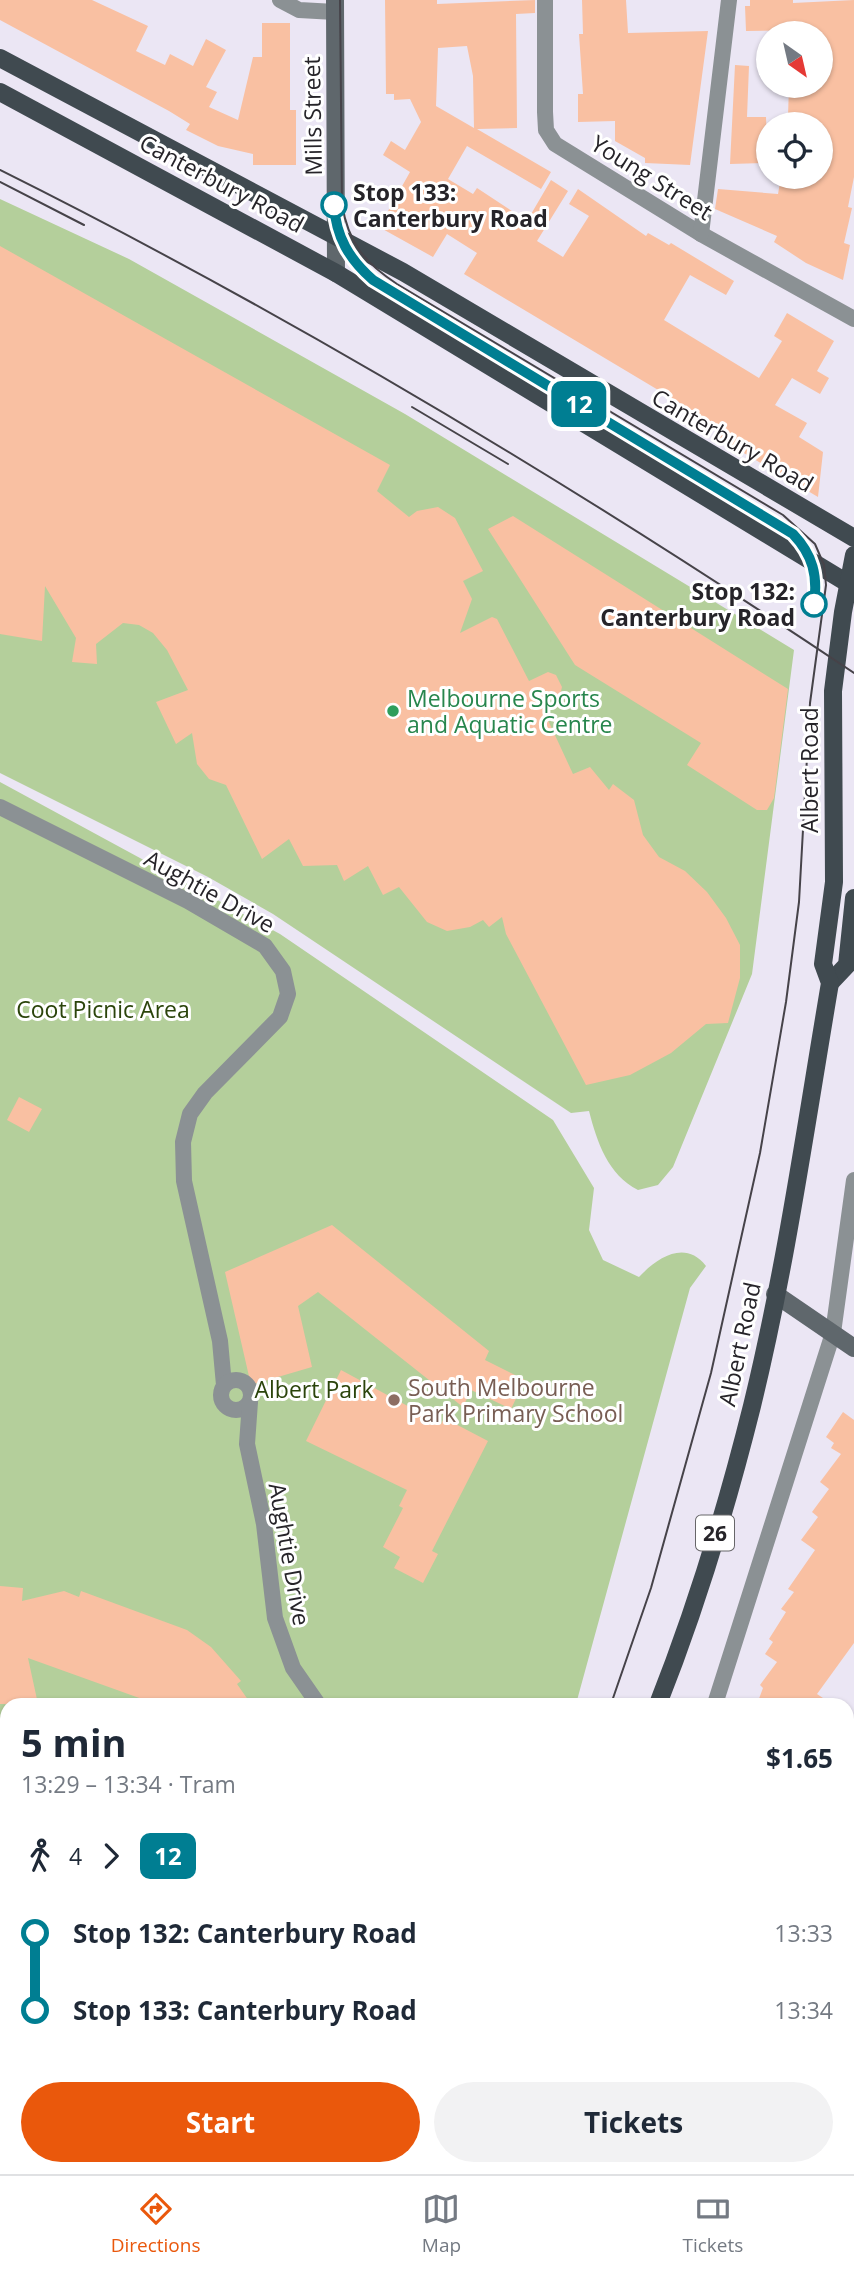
<!DOCTYPE html>
<html lang="en">
<head>
<meta charset="utf-8">
<style>
	:root { --surface:#fff; --page:#f2f2f3; --text:#1f2937; --muted:#747a83; --line:#e0e1e3; --accent:#ea580c }
	body { margin:0; font-family:"Open Sans",sans-serif; background:var(--page); color:var(--text); height:100vh; display:flex; flex-direction:column; font-size:26px; white-space:nowrap }
	* { box-sizing:border-box; margin:0 }
	p { font-size:23px; color:var(--muted) }
	.icon { flex:none; width:38px; height:38px; fill:none; stroke:currentColor; stroke-width:2; stroke-linecap:round; stroke-linejoin:round }
	.map { position:relative; flex:1; overflow:hidden }
	.panel { position:absolute; left:0px; top:1698px; width:854px; height:478px; display:flex; flex-direction:column; background:var(--surface); border-radius:21px 21px 0 0; box-shadow:0 2px 5px #0004 }
	.panel>* { flex:none }
	.badge { padding:0 14px; border-radius:10px; font-size:24px; line-height:46px }
	.needle { width:46px; rotate:146deg }
	.controls { position:absolute; left:756px; top:21px; display:grid; gap:14px }
	.controls a { display:grid; place-items:center; width:77px; height:77px; border-radius:50%; background:var(--surface); box-shadow:0 2px 5px #0004; font-size:35px }
	.map>.badge { position:absolute; translate:-50% -50%; box-shadow:0 0 0 4px #fff }
	.legs { display:flex; align-items:center; gap:10px; height:77px; padding:0 21px; font-size:23px }
	.legs p { margin-inline-start:auto }
	.summary { display:flex; align-items:center; justify-content:space-between; height:119px; padding:0 21px }
	h1 { font-size:38px; font-weight:700; line-height:52px }
	.primary-button { display:flex; gap:14px; margin-top:auto; padding:14px 21px }
	.primary-button a { flex:1; height:80px; border-radius:42px; background:var(--accent); color:#fff; font-size:28px; font-weight:700; line-height:80px; text-align:center }
	.primary-button a+a { background:var(--page); color:var(--text) }
	ul { padding:0 21px; list-style:none }
	li { display:flex; align-items:center; gap:24px; height:77px; font-size:26px }
	li i { display:grid; place-items:center; width:10px; height:100%; margin:0 9px; background:currentColor }
	li i::after { content:''; width:18px; height:18px; margin:-9px; border:5px solid; border-radius:50%; background:var(--surface) }
	li p { margin-inline-start:auto }
	li:first-child i { background:linear-gradient(#0000 50%,currentColor 0) }
	li:last-child i { background:linear-gradient(currentColor 50%,#0000 0) }
	.dock { display:flex; justify-content:space-around; align-items:center; height:98px; border-top:2px solid var(--line); background:var(--surface); font-size:19px; color:var(--muted) }
	.dock a { display:grid; justify-items:center; gap:4px }
	.dock .selected { color:var(--accent) }
	.map>svg:first-child { display:block }
</style>
</head>
<body>
<div class="map">
<svg width="854" height="2174" viewBox="0 0 854 2174">
	<rect width="100%" height="100%" fill="#ebe6f4"/>
	<!-- green -->
	<g fill="#b4cf9b">
		<path d="M0,199L129,259L405,414L794,650L752,974L673,1167L658,1185L638,1190C608,1175 597,1142 589,1111L571,1113L273,914L208,877L0,773Z"/>
		<path d="M0,782L280,934L553,1120L594,1188L589,1230L603,1260L639,1277C657,1258 685,1239 706,1266L690,1288L576,1704H7V2168H365L362,2174H0Z"/>
		<polygon points="494,2168 623,2168 618,2174 491,2174"/>
	</g>
	<!-- building -->
	<g fill="#f9c0a2" fill-rule="evenodd">
		<polygon points="0,0 92,0 148,26 136,51 165,65 170,54 193,66 206,39 226,50 206,87 217,92 209,107 238,120 253,57 262,57 262,23 290,23 290,110 296,110 296,165 253,165 253,154 218,146 186,130 190,124 169,111 0,20"/>
		<path d="M385,0H437V4L535,0V13L516,14L517,128L477,129L551,172L541,189L467,146L448,179L473,194L477,188L527,221L551,180L568,191L537,241L563,257L589,216L569,204L578,189L646,236L648,233L669,245L671,243L734,281L726,295L690,275L664,320L759,378L782,341L774,336L787,313L834,341L817,371L829,378L820,394L792,378L775,405L807,423L799,437L823,452L818,497L717,437L721,429L700,415L464,274L477,253L447,234L433,257L379,227L410,172L383,155L391,141L405,150L421,122L410,99L394,100V94H386ZM467,46L473,76L474,128L436,106L438,48Z"/>
		<polygon points="582,0 626,0 628,33 708,31 690,165 645,163 645,158 615,141 615,121 578,122 578,94 583,94 579,34 583,34"/>
		<polygon points="750,0 793,0 793,3 854,0 854,177 848,207 852,208 844,243 850,245 843,280 806,263 774,242 777,236 715,209 718,189 778,194 781,177 821,177 821,124 812,124 812,117 788,116 789,86 821,86 821,33 801,33 801,30 746,31 745,6 750,6"/>
		<polygon points="735,65 749,66 747,117 766,117 768,163 730,164"/>
		<polygon points="0,246 390,465 377,491 409,517 417,511 438,507 455,518 483,571 463,581 472,599 460,633 492,617 497,619 529,681 548,672 556,675 562,687 560,695 541,705 573,774 590,767 609,790 613,784 634,800 643,835 659,857 685,871 707,892 726,918 740,945 740,978 728,1023 706,1024 671,1053 630,1075 586,1085 506,934 502,917 489,927 483,920 470,927 447,931 427,922 399,887 383,895 368,866 344,881 337,865 303,866 289,839 262,859 226,785 209,779 197,764 192,733 176,744 156,702 188,690 167,650 153,633 139,625 123,623 96,644 97,664 72,662 76,638 45,586 42,641 0,634"/>
		<polygon points="513,516 788,689 774,798 767,810 757,810 687,765 701,743 575,665 488,529"/>
		<polygon points="19,1097 42,1109 29,1132 7,1120"/>
		<polygon points="332,1225 489,1351 485,1360 525,1380 511,1409 471,1390 463,1407 318,1292 298,1306 312,1367 251,1385 225,1272"/>
		<polygon points="341,1370 441,1424 444,1418 488,1441 434,1547 432,1551 438,1554 423,1583 394,1568 400,1557 383,1547 403,1508 399,1506 407,1490 306,1441"/>
		<polygon points="843,1412 854,1420 854,1643 817,1694 832,1704 757,1704 763,1688 760,1685 777,1662 765,1654 773,1642 769,1639 786,1612 781,1609 794,1592 788,1589 815,1550 801,1540 818,1517 812,1512 829,1489 820,1482 841,1454 831,1448 834,1443 826,1437"/>
		<polygon points="0,1586 23,1588 22,1601 64,1591 79,1597 81,1591 187,1630 211,1647 241,1681 237,1684 251,1704 156,1704 28,1658 38,1704 0,1704"/>
	</g>
	<g fill="none" stroke-linecap="round" stroke-linejoin="round">
		<!-- street -->
		<g stroke="#8b9194" stroke-width="16">
			<polyline points="280,0 299,10 335,12"/>
			<polyline points="545,0 545,112 546,130 555,144 701,234 854,319"/>
			<polyline points="701,234 729,0"/>
			<polyline points="0,807 188,901 265,946 283,971 288,994 280,1017 205,1093 190,1114 183,1142 184,1181 220,1341 224,1385"/>
			<circle cx="236" cy="1395" r="15"/>
			<polyline points="250,1402 247,1444 264,1524 275,1618 293,1668 318,1704"/>
			<polyline points="715,1704 833,1333 854,1180"/>
			<polyline points="847,1870 854,1860"/>
			<polyline points="246,2174 248,2168"/>
			<polyline points="419,2174 421,2168"/>
			<polyline points="628,2174 633,2168"/>
		</g>
		<!-- secondary -->
		<g stroke="#5f676c" stroke-width="18">
			<polyline points="335,0 336,273"/>
			<polyline points="775,1294 854,1348"/>
		</g>
		<!-- primary -->
		<g stroke="#404a50" stroke-width="18">
			<polyline points="0,58 403,272 854,538"/>
			<polyline points="0,92 336,273 854,587"/>
			<polyline points="830,983 847,965 854,898"/>
			<path d="M658,1704C696,1608 727,1506 752,1406C786,1267 806,1124 830,983L823,964L834,882L833,691L843,612L854,555"/>
			<polyline points="847,2144 854,2149"/>
			<polyline points="472,2174 475,2168"/>
		</g>
		<!-- tram -->
		<g stroke="#464349" stroke-width="2">
			<path d="M340,0L342,204C348,243 365,263 397,284L783,515L815,544L824,565L826,585L810,703L799,902L786,1002L760,1153L711,1373L651,1588L611,1704"/>
			<path d="M0,170C295,317 580,489 854,673"/>
			<polyline points="0,182 84,225"/>
			<polyline points="412,407 508,464"/>
			<polyline points="847,2150 854,2155"/>
		</g>
	</g>
	<g fill="none" stroke-linecap="round" stroke-linejoin="round">
		<defs>
			<path id="line-1" d="M334,205C336,237 349,259 373,280L793,534C813,555 818,576 814,604"/>
		</defs>
		<!-- line-1 casing -->
		<use href="#line-1" stroke="#fff" stroke-width="16"/>
		<!-- line-1 -->
		<use href="#line-1" stroke="#007e92" stroke-width="10"/>
	</g>
	<!-- markers -->
	<g fill="#fff" stroke="#007e92" stroke-width="3.5">
		<circle cx="334" cy="205" r="12"/>
		<circle cx="814" cy="604" r="12"/>
	</g>
	<circle fill="#2e9e5b" stroke="#fff" stroke-width="2.5" cx="393" cy="711" r="7"/>
	<circle fill="#8d6e63" stroke="#fff" stroke-width="2.5" cx="394" cy="1400" r="7"/>
	<g text-anchor="middle" dominant-baseline="central" stroke-width="6" stroke-linejoin="round" paint-order="stroke">
		<!-- shield labels -->
		<rect fill="#fff" stroke="#676669" stroke-width="2" x="696" y="1515.5" width="38" height="35" rx="5"/>
		<g font-size="21" font-weight="bold" fill="#262429">
			<text x="715" y="1533">26</text>
		</g>
		<!-- street labels -->
		<g font-size="23" fill="#262429" stroke="#fff">
			<text transform="translate(312 116) rotate(-91)">Mills Street</text>
			<text transform="translate(652 177) rotate(32)">Young Street</text>
			<text transform="translate(222 183) rotate(28)">Canterbury Road</text>
			<text transform="translate(733 440) rotate(30)">Canterbury Road</text>
			<text transform="translate(809 770) rotate(-90)">Albert Road</text>
			<text transform="translate(210 891) rotate(29)">Aughtie Drive</text>
			<text transform="translate(739 1344) rotate(-78)">Albert Road</text>
			<text transform="translate(290 1554) rotate(80)">Aughtie Drive</text>
		</g>
		<!-- stop labels -->
		<g font-size="23" font-weight="bold" fill="#262429" stroke="#fff" text-anchor="start">
			<text x="353" y="192">Stop 133:<tspan x="353" dy="26">Canterbury Road</tspan></text>
			<text x="795" y="591" text-anchor="end">Stop 132:<tspan x="795" dy="26">Canterbury Road</tspan></text>
		</g>
		<!-- leisure labels -->
		<g font-size="23" fill="#27864d" stroke="#fff" text-anchor="start">
			<text x="407" y="698">Melbourne Sports<tspan x="407" dy="26">and Aquatic Centre</tspan></text>
		</g>
		<!-- park labels -->
		<g font-size="23" fill="#2b440b" stroke="#fff">
			<text x="103" y="1009">Coot Picnic Area</text>
			<text x="314" y="1389">Albert Park</text>
		</g>
		<!-- education labels -->
		<g font-size="23" fill="#785e54" stroke="#fff" text-anchor="start">
			<text x="408" y="1387">South Melbourne<tspan x="408" dy="26">Park Primary School</tspan></text>
		</g>
	</g>
</svg>
<div class="controls">
<a><svg class="needle" viewBox="-14 -14 28 28"><path d="M0-13l5 13h-10z" fill="#e53935"/><path d="M0 13l5-13h-10z" fill="#747a83"/></svg></a>
<a><svg class="icon" aria-label="locate" viewBox="0 0 24 24"><circle cx="12" cy="12" r="6"/><path d="M12 2v4M12 18v4M2 12h4M18 12h4"/></svg></a>
</div>
<b class="badge" style="left:579px;top:404px;background:#007e92;color:#fff">12</b>
<section class="panel">
<div class="summary"><div><h1>5 min</h1><p>13:29 – 13:34 · Tram</p></div><b>$1.65</b></div>
<div class="legs"><svg class="icon" aria-label="walk" viewBox="0 0 24 24"><circle cx="13" cy="4" r="2"/><path d="M13 8l-2 6 4 7M11 14l-3 7M7 12l3-4h3l4 4"/></svg>4<svg class="icon" aria-label="forward" viewBox="0 0 24 24"><path d="M9 5l7 7-7 7"/></svg><b class="badge" style="background:#007e92;color:#fff">12</b></div>
<ul>
<li><i style="color:#007e92"></i><b>Stop 132: Canterbury Road</b><p>13:33</p></li>
<li><i style="color:#007e92"></i><b>Stop 133: Canterbury Road</b><p>13:34</p></li>
</ul>
<div class="primary-button"><a>Start</a><a>Tickets</a></div>
</section>
</div>
<nav class="dock">
<a class="selected"><svg class="icon" aria-label="directions" viewBox="0 0 24 24"><path d="M12 3l9 9-9 9-9-9zM9 14v-3h6M13 9l2 2-2 2"/></svg>Directions</a>
<a><svg class="icon" aria-label="map" viewBox="0 0 24 24"><path d="M3 6l6-2 6 2 6-2v14l-6 2-6-2-6 2zM9 4v14M15 6v14"/></svg>Map</a>
<a><svg class="icon" aria-label="tickets" viewBox="0 0 24 24"><path d="M3 7h18v10H3zM15 7v10"/></svg>Tickets</a>
</nav>
</body>
</html>
